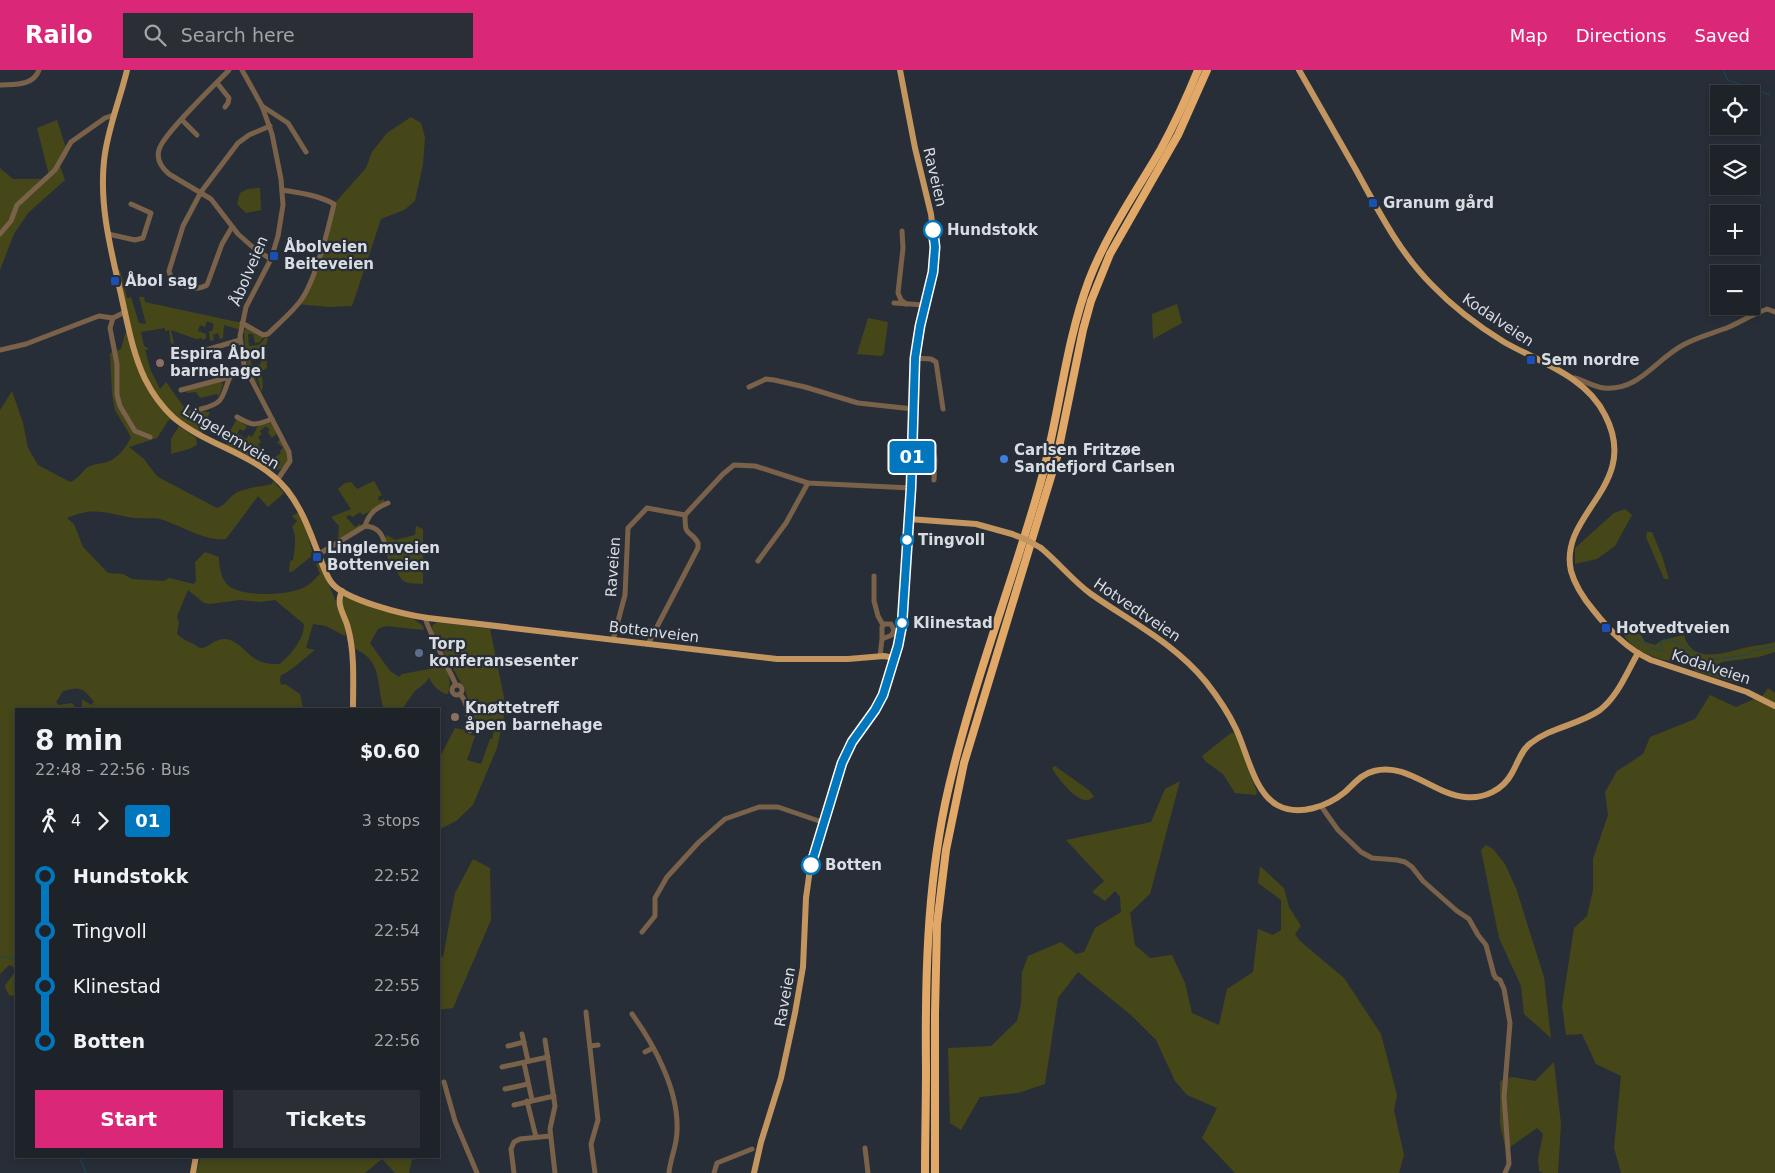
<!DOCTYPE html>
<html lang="en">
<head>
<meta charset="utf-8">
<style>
	:root { --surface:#1e2229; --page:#2b2f35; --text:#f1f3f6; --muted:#a1a4a8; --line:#3c3f46; --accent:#db2777 }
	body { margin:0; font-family:"DejaVu Sans",sans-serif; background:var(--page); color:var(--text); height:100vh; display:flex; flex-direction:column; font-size:19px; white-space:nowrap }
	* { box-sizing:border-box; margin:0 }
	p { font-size:16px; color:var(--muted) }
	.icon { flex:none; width:28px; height:28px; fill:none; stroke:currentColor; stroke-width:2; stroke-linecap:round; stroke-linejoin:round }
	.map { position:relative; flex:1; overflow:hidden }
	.details { position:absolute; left:15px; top:638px; width:425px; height:450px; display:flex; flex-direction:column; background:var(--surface); border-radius:0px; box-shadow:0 2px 8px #0003,0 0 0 1px var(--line) }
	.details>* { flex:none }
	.badge { padding:0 10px; border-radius:4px; font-size:18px; line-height:32px }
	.buttons { position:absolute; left:1710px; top:15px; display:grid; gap:10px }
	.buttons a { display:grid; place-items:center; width:50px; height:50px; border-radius:0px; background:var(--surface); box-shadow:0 2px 8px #0003,0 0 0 1px var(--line); font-size:25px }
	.map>.badge { position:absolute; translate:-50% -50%; box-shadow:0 0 0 2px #fff }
	.legs { display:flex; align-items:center; gap:8px; height:55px; padding:0 20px; font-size:16px }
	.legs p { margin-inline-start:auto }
	.summary { display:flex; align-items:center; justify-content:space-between; height:85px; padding:0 20px }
	h1 { font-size:28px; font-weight:700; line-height:38px }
	.button { display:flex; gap:10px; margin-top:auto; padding:10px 20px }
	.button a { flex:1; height:58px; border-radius:0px; background:var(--accent); color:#fff; font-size:20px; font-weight:700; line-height:58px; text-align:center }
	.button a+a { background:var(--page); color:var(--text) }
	ul { padding:0 20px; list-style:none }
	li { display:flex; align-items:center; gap:18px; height:55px; font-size:19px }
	li i { display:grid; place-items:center; width:8px; height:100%; margin:0 6px; background:currentColor }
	li i::after { content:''; width:12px; height:12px; margin:-6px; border:4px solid; border-radius:50%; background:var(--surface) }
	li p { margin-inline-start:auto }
	li:first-child i { background:linear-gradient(#0000 50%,currentColor 0) }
	li:last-child i { background:linear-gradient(currentColor 50%,#0000 0) }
	header { display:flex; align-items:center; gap:30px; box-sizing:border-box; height:70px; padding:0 25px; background:var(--accent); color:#fff }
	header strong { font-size:24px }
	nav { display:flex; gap:28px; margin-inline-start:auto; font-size:18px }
	.search { width:350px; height:45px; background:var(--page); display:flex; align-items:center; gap:12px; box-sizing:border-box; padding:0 18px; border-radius:0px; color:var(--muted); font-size:19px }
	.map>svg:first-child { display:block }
</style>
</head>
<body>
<header>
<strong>Railo</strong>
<div class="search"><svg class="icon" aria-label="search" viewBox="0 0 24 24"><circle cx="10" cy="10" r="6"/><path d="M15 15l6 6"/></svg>Search here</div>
<nav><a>Map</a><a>Directions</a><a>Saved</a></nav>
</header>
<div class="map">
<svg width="1775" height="1103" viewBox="0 0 1775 1103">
	<rect width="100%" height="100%" fill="#282e37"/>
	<!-- green -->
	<g fill="#454719" fill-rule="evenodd">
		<polygon points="411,47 421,53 425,67 423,94 415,131 404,140 381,149 352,236 329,237 297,234 307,221 334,134 366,98 372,82 387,63"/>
		<polygon points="57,50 68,84 60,96 65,110 28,143 14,164 0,200 0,98 13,109 41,109 49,105 37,58"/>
		<polygon points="260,118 261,140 246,143 237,134 240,123 248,119"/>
		<path d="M116,200H120L127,228L131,227L139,253L146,254L139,227H144L145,232L242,253L241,260L224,255L223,268L220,269L218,263L213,265L214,270L210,271L209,261H212L214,254L207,251L205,257L200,255L198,261L206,264V268L203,270L202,268L196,269L171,260L174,273L171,274L169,260L165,261V258L141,262L144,276L149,279L145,280L151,301L160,319L166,312L186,340L210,342L200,366L173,347L168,351L157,368L129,377L144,389L156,405L160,408L217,438C225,436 229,427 236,423C247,417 260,417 272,414L273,411L284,423L268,437L258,426L226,469C203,471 185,457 163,450C155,447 145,449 136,448C108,445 97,435 67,448L74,454L83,477L108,503L123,504L132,509L164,511L169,508L194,514L196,511L195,492L205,482L219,487C219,497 221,512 232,518C249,527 293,526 308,515C313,512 316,507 320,504L316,494L320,493L346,556L345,566L326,556L313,554L306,578L315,580C307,586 289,603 281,605L280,609L281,615L285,614L300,624L303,638L325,639H82V629L91,635L94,632C83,618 81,616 63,621L56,632L59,635L72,633L77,639H16V925L13,926L9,925L5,917C7,910 14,906 15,900L12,896L9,895L0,904V340L12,321L23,353L28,378L38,395L70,412C79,409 81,402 88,397C93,394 98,394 103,393C116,391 126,378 131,367L115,340L112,324L110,283L121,279L125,264L129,260ZM188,520L204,533L209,534L240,530L260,532L275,530L304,554C304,570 290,585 280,594C271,594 262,594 254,588C245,582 236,569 225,569C215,568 209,578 200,578C192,572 184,571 177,564L179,553L177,546Z"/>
		<polygon points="1177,234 1182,253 1153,269 1152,244"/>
		<polygon points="868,248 888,252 884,282 882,286 857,284"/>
		<path d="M246,258L263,268L260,272L255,273L253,264H248L249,276L259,275L266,267L268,268L266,275L267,298L262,301C261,308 265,316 261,322L257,305V295L261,294L260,288L254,289L253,284L249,285L258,315L246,291L244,261Z"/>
		<polygon points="221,312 223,314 219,326 217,324 200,328 196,322 187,323 186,321"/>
		<polygon points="237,349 247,356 244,361 240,359 237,363 246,369 249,365 252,367 258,356 272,352 278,362 272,368 268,362 270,360 266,356 260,361 262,364 258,367 261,372 258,374 262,380 262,385 271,390 281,383 280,381 283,378 277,372 281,369 289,387 284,398 273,401 253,388 226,376 227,372 224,371"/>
		<polygon points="179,356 196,368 197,375 189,379 171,384 171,369"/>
		<polygon points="374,411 382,425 378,427 379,431 384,429 385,433 363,445 360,442 353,447 349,445 346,447 355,457 360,454 361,458 338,470 339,456 331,447 351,439 338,419 345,413 351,412 357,419"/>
		<polygon points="1625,439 1632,445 1615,476 1597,489 1575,494 1575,478 1614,443"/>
		<path d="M299,442L307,462L313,485L293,501L289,502L290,491L293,490C295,479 297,467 292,457L297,451L292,446Z"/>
		<path d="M416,456L423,459V514C401,513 403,513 393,494L390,493C386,485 382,472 387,465L395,470L415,465Z"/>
		<polygon points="1647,462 1652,462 1662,486 1669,509 1664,509 1646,467"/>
		<path d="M342,522L408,545L423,556L424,560L386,556L378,559L370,573L390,601L399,607L402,604L445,596C450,606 451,614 448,624C441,624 431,614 429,607C426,615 416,618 412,625C408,630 406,634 402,639H384C376,616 383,590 355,579L340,532Z"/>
		<polygon points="437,552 490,559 506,637 497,678 473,735 456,751 442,758 439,757 439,681 441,685 455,658 465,660 465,663 475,666 467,690 481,694 490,669 492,669 494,661 476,654 465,620 433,563 432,556"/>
		<path d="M1636,561L1641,565L1645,572L1655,575L1662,570L1684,565C1693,596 1726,582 1748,577C1757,575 1766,575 1775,572V582L1759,587L1722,592L1717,595L1733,612L1695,601C1689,596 1688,589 1682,584L1677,583L1671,591C1655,589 1632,580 1624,565L1626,562Z"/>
		<polygon points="1768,618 1775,623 1775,1103 1621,1103 1614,1078 1621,1006 1596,994 1582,964 1566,965 1562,936 1574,858 1587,846 1593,820 1593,789 1608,745 1605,722 1617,701 1643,684 1650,667 1695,649 1710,625 1736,637 1763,625"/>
		<polygon points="1231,663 1235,663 1257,722 1256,725 1235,723 1223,704 1206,692 1202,686"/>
		<path d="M1055,696L1090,721L1094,727C1092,728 1089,730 1087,730C1075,731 1057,707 1052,698Z"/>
		<polygon points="1180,711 1150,824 1130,843 1135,875 1150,888 1172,885 1185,913 1192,943 1219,955 1227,919 1253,902 1258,859 1273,865 1281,860 1281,830 1258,813 1260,796 1284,818 1289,837 1301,856 1295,864 1300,871 1344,908 1381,964 1397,1025 1394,1040 1404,1085 1399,1103 1235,1103 1202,1068 1217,1038 1187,1025 1175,1011 1156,970 1131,945 1078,902 1058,928 1045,1014 1018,1023 980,1027 961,1060 950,1053 948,978 991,976 1017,951 1021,934 1022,902 1028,886 1061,872 1076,884 1084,882 1095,858 1121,842 1120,827 1115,821 1105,831 1092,822 1104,811 1066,770 1151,752 1165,719"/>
		<polygon points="1486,775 1493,779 1505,794 1516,818 1544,907 1551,968 1524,944 1521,916 1499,868 1481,780"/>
		<polygon points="473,789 490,798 491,850 453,938 439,940 439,886 443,887 455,823"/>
		<polygon points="1554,992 1561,1054 1558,1103 1543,1103 1539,1101 1538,1089 1543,1064 1537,1058 1506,1080 1500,1055 1500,1011 1512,1007 1535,1011"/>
		<polygon points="201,1086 429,1086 412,1090 409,1103 395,1103 382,1089 365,1103 196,1103"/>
	</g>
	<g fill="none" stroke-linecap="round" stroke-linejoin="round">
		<!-- stream -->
		<g stroke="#19475f" stroke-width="1">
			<polyline points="1723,0 1728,10 1770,25"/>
			<path d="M1634,573L1637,569L1653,579L1662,581L1661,571C1675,565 1695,582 1703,594L1710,590L1747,585L1753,581L1775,576"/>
			<polyline points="0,887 8,886 15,891"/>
			<polyline points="16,910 13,913 16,922"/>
			<polyline points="79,1086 86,1103"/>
		</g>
		<!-- minor -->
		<g stroke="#796249" stroke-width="5">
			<path d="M229,0C216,14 162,65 159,80C156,90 162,98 169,104L211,129L238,164L256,180L271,189"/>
			<polyline points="242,0 262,36 272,64 281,109 283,135 278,166 271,189 246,237 240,266 244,295 289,382 290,391 278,409"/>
			<polyline points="217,13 229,28 228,33 225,37"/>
			<path d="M0,15C15,14 33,16 39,0"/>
			<polyline points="262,36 288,53 306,82"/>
			<polyline points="182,50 197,65"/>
			<path d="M232,157L222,174L207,215C195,222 180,216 171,208L169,201L183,156L201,122L238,73L249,65L270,56"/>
			<polyline points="902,161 903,178 898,223 901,230 906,234"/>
			<polyline points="0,164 11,151 17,135 55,100 71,72 105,48 114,45"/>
			<polyline points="108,164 135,170 143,168 151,143 131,134"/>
			<polyline points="894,233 925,235"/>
			<polyline points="125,242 113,248 110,258 117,294 117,325 120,336 135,361 150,367"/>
			<path d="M242,253L263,265L268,264C281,251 299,237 307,220C319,196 328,160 334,134C318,125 300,123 282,120"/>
			<polyline points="0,280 26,274 91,249 99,246 113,248"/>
			<polyline points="206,280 240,270"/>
			<polyline points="915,288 931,289 936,292 943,339"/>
			<path d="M1571,308H1575C1585,311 1594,317 1604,318C1639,321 1655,290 1683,275C1697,267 1714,263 1729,257C1742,251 1754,244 1767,239L1775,242"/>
			<polyline points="749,317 766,309 774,310 805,317 858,333 913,339"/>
			<polyline points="181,320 230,307 245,297"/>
			<path d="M201,339C225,333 221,328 230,307"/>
			<path d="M237,347C253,356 254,356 272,349"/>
			<polyline points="912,371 927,372 931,374 935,389 934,410"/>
			<path d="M365,456C369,443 376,438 388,433"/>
			<path d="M365,456C378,457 383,464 385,476"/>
			<polyline points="319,484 365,456"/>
			<polyline points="758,491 786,453 808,413"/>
			<polyline points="874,506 874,531 878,546 883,555"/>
			<path d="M425,548C433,571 446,592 456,615"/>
			<polyline points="613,570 625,525 628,458 647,438 685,445 723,404 734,395 755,396 808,413 911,418"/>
			<path d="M648,574L698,478V473C689,457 685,470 685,445"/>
			<polyline points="880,586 882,569 892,565 894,560 891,554 884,554 882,557 882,569"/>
			<circle cx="457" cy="620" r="5"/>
			<path d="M460,624C469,634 468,648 470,661"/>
			<polyline points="1321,736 1338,760 1361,782 1372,788 1397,790 1405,792 1412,797 1423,811 1457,841 1469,849 1478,865 1486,875 1494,905 1496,908 1500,910 1504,919 1510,953 1504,1027 1509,1094 1505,1103"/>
			<polyline points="642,862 655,846 655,828 667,807 699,772 725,749 759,737 778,737 825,753"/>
			<polyline points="586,942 598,1050 591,1074 595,1103"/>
			<path d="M632,944C655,976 679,1021 677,1061C677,1076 670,1089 669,1103"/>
			<polyline points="522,964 528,991"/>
			<polyline points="545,970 555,1036 550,1059 555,1103"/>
			<polyline points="508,976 524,972"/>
			<polyline points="590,976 598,975"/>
			<polyline points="645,982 653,978"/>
			<polyline points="524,993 532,1030"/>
			<polyline points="502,997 548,987"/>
			<polyline points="444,1012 455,1051 477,1103"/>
			<polyline points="505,1019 528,1014"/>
			<polyline points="527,1031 536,1067"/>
			<polyline points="514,1035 554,1026"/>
			<polyline points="865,1078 868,1103"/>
			<polyline points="514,1103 511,1079 514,1072 520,1069 550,1066"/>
			<polyline points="714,1103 717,1093 752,1079"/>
		</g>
		<!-- major -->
		<g stroke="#c3955f" stroke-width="6">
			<path d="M127,0C120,30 107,60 104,91C99,138 112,184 122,229C128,256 133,284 145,309C152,323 162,337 174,348C209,377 258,384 287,420C303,440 311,465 320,488C323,496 326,505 331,512C343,530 406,545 428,548L777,589H848L884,586L895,588"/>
			<path d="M1299,0C1318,33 1337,67 1356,100C1378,140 1399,182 1432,215C1453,237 1478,256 1504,272C1539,292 1586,306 1605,345C1642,416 1558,443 1571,501C1575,516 1584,529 1594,541C1610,561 1627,579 1651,590L1747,622L1775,636"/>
			<polyline points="909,449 976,454 1012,464"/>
			<path d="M1041,478C1059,493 1073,511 1091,524C1131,552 1174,573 1206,612C1217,626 1228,642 1236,659C1247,682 1254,722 1277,735C1299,747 1328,736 1345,722C1354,714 1361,704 1374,701C1407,692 1433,724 1465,727C1484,729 1503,720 1512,703C1518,693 1521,680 1531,673C1551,657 1579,655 1600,640C1618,626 1627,602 1638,583"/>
			<path d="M342,521C335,535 345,545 348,558C355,584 353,612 353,639"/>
			<polyline points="193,1103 196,1086"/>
			<polyline points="754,1103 761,1072 781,1008 795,943 803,897 806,828 810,799 842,693 852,672 875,641 883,625 895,588 902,555 911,418 915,288 920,256 933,202 935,177 931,144 915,78 900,0"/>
		</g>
		<!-- highway -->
		<g stroke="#e1a867" stroke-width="8">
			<path d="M925,1103C925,1068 926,1034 926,999C925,910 927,821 945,734C968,627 1009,523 1039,418C1059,350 1064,277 1089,210C1107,163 1136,122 1161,79C1175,53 1187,27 1198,0"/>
			<polyline points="935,1103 935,943 937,854 946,780 964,693 1057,387 1083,260 1091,231 1110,184 1178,65 1207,0"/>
		</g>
		<!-- major-bridge -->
		<polyline stroke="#c3955f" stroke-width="6" points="1012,464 1027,470 1041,478"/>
	</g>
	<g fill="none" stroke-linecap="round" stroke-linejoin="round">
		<defs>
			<polyline id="line-1" points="811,795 842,693 852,672 875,640 883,625 898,576 902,555 911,418 915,288 920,256 933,202 935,177 933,160"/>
		</defs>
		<!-- line-1 casing -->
		<use href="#line-1" stroke="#fff" stroke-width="11"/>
		<!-- line-1 -->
		<use href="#line-1" stroke="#0277bd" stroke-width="8"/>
	</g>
	<!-- markers -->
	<g fill="#1a4fb4" stroke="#282e37" stroke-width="2">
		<rect x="1368" y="128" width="10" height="10" rx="2.5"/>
		<rect x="269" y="181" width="10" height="10" rx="2.5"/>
		<rect x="110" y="206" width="10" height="10" rx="2.5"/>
		<rect x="1526" y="285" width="10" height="10" rx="2.5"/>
		<rect x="312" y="482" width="10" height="10" rx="2.5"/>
		<rect x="1601" y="553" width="10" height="10" rx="2.5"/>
	</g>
	<g fill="#fff" stroke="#0277bd" stroke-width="2.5">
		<circle cx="933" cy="160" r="9"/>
		<circle cx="907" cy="470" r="6"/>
		<circle cx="902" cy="553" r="6"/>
		<circle cx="811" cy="795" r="9"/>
	</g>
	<g fill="#8d6e63" stroke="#282e37" stroke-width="2">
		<circle cx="160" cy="293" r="5"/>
		<circle cx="455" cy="647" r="5"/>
	</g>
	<circle fill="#3f7fe0" stroke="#282e37" stroke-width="2" cx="1004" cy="389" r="5"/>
	<circle fill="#5c6f8a" stroke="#282e37" stroke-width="2" cx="419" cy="583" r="5"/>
	<g text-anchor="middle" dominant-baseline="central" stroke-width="4.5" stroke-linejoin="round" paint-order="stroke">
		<!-- street labels -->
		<g font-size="15" fill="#d9dde3" stroke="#282e37">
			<text transform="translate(935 107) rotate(77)">Raveien</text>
			<text transform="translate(249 201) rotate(-67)">Åbolveien</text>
			<text transform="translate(1498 250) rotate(34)">Kodalveien</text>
			<text transform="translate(231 367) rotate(31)">Lingelemveien</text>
			<text transform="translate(613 497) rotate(-86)">Raveien</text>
			<text transform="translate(1137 540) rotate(34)">Hotvedtveien</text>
			<text transform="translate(654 562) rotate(7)">Bottenveien</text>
			<text transform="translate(1711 597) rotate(18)">Kodalveien</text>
			<text transform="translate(785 927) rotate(-80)">Raveien</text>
		</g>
		<!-- poi labels -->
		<g font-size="15" font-weight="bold" fill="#d9dde3" stroke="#282e37" text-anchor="start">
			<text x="1383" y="133">Granum gård</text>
			<text x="284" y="177">Åbolveien<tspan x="284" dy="17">Beiteveien</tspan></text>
			<text x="125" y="211">Åbol sag</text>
			<text x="170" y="284">Espira Åbol<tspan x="170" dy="17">barnehage</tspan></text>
			<text x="1541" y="290">Sem nordre</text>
			<text x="1014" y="380">Carlsen Fritzøe<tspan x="1014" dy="17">Sandefjord Carlsen</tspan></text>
			<text x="327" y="478">Linglemveien<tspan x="327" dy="17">Bottenveien</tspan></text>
			<text x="1616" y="558">Hotvedtveien</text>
			<text x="429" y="574">Torp<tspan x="429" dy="17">konferansesenter</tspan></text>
			<text x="465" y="638">Knøttetreff<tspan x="465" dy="17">åpen barnehage</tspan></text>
		</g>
		<!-- stop labels -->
		<g font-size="15" font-weight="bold" fill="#d9dde3" stroke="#282e37" text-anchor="start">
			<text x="947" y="160">Hundstokk</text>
			<text x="918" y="470">Tingvoll</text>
			<text x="913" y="553">Klinestad</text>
			<text x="825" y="795">Botten</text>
		</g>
	</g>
</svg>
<div class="buttons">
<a><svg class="icon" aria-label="locate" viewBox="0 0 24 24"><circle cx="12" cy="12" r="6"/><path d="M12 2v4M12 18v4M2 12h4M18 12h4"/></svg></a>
<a><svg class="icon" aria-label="layers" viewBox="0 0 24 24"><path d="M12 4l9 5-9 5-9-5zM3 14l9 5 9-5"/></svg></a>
<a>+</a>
<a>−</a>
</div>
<b class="badge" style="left:912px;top:387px;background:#0277bd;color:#fff">01</b>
<section class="details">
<div class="summary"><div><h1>8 min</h1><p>22:48 – 22:56 · Bus</p></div><b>$0.60</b></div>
<div class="legs"><svg class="icon" aria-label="walk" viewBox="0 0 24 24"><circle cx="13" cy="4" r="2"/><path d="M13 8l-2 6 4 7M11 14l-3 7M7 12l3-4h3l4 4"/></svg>4<svg class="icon" aria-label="forward" viewBox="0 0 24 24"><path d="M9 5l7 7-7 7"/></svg><b class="badge" style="background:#0277bd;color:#fff">01</b><p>3 stops</p></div>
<ul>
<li><i style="color:#0277bd"></i><b>Hundstokk</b><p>22:52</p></li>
<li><i style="color:#0277bd"></i><span>Tingvoll</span><p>22:54</p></li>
<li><i style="color:#0277bd"></i><span>Klinestad</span><p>22:55</p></li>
<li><i style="color:#0277bd"></i><b>Botten</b><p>22:56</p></li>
</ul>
<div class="button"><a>Start</a><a>Tickets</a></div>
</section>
</div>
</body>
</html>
